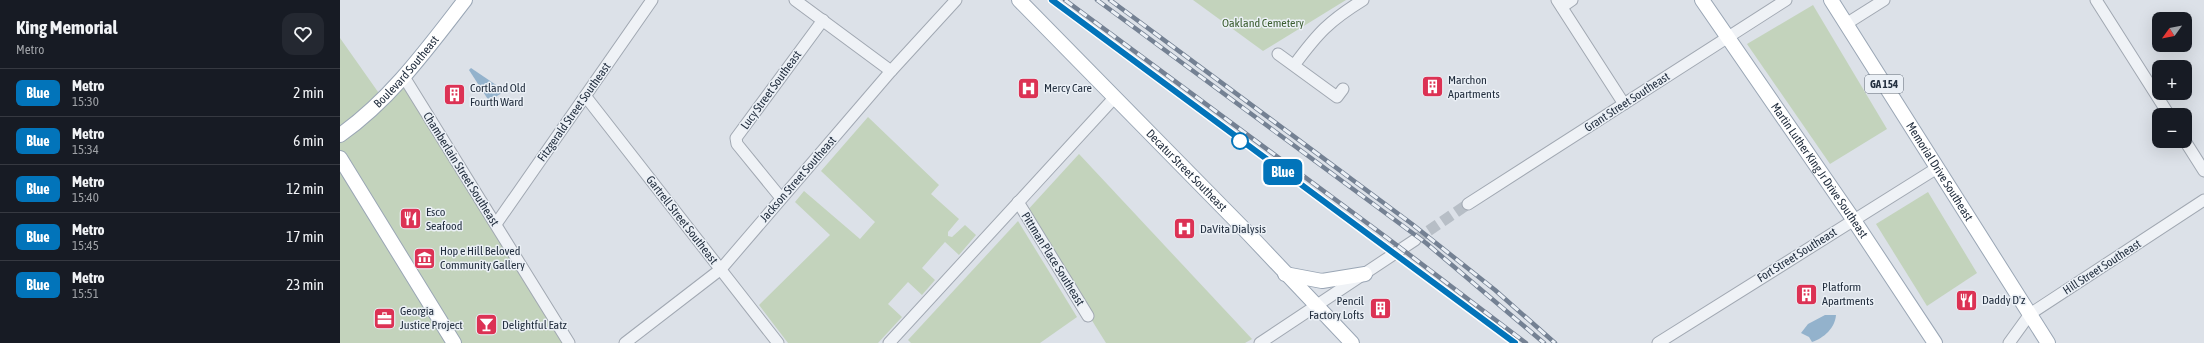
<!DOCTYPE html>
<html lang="en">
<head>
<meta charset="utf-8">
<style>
	:root { --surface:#171b24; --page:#242831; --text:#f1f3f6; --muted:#9ea1a6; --line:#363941 }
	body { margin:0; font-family:"Asap Condensed",sans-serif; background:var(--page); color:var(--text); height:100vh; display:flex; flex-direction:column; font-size:15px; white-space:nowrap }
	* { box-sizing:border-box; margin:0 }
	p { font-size:13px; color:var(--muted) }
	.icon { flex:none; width:22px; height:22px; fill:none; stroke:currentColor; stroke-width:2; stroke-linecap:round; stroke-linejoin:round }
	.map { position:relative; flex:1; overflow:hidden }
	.sheet { display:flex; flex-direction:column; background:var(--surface); width:340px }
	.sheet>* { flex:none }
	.badge { padding:0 8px; border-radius:6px; font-size:14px; line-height:26px }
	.needle { width:26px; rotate:237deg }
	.tools { position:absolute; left:1812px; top:12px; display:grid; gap:8px }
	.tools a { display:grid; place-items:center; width:40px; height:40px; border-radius:8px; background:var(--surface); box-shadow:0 4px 16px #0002; font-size:20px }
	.map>.badge { position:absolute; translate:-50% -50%; box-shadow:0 0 0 2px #fff }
	.round { display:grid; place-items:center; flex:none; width:42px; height:42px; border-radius:12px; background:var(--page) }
	.headline { display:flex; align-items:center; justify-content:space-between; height:68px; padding:0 16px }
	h1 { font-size:19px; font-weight:700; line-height:30px }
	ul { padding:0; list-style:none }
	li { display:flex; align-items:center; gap:12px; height:48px; padding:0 16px; border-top:1px solid var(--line) }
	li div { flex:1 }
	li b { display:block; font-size:15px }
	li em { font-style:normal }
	li .badge { min-width:44px; font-weight:700; text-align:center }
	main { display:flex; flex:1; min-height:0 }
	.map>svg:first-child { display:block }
</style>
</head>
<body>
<main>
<section class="sheet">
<div class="headline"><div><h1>King Memorial</h1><p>Metro</p></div><a class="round"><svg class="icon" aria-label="heart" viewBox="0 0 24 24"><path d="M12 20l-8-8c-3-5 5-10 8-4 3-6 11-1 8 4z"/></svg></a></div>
<ul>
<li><span class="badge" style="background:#0274ba;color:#fff">Blue</span><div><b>Metro</b><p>15:30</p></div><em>2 min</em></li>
<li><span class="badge" style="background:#0274ba;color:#fff">Blue</span><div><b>Metro</b><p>15:34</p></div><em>6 min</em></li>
<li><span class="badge" style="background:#0274ba;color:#fff">Blue</span><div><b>Metro</b><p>15:40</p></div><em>12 min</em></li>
<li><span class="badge" style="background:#0274ba;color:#fff">Blue</span><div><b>Metro</b><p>15:45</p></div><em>17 min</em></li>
<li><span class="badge" style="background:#0274ba;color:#fff">Blue</span><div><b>Metro</b><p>15:51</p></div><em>23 min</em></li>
</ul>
</section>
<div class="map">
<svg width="1864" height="343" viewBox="0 0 1864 343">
	<rect width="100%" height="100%" fill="#dce1e8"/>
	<!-- green -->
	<g fill="#c3d3bc">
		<polygon points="853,0 1006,0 923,51"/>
		<polygon points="1473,5 1547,129 1490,164 1407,44"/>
		<polygon points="0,38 43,99 64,77 228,343 0,343"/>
		<polygon points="528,117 599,185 591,194 619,219 608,232 608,236 612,237 625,225 636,235 619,255 605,242 582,268 595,280 582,295 568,282 548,304 562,317 538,343 448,343 419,305 490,235 455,202 464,191 520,239 535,222 481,171"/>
		<polygon points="739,154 912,339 905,343 766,343 685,213"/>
		<polygon points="1588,192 1637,273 1587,306 1536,224"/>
		<polygon points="678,221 737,317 700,343 571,343 568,340"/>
	</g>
	<!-- water -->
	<g fill="#93b2cc">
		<polygon points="131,68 165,91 149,101 129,70"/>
		<path d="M1485,315H1496C1495,328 1484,338 1472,342L1469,337L1461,333L1468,324Z"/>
	</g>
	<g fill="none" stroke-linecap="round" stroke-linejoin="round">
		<!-- minor-tunnel -->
		<polyline stroke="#b7bec6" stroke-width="11" stroke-dasharray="11 5.5" stroke-linecap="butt" points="1075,240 1128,204"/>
		<defs>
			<g id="minor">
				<polyline points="455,0 551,71"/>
				<polyline points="1217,0 1284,104"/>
				<polyline points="1756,0 1829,115"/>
				<polyline points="1222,7 1232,0"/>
				<polyline points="1506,24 1544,0"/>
				<polyline points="938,54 997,97 1003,89"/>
				<path d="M955,64C978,33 989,21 1023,0"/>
				<polyline points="64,77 229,343"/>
				<polyline points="246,97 438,343"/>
				<polyline points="1845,141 1864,171"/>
				<polyline points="441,198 397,144 396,138 483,20"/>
				<polyline points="678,202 748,316"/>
				<polyline points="1128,204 1446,0"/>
				<polyline points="156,224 312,0"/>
				<polyline points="285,343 381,269 551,71 616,0"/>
				<polyline points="549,343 775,97"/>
				<polyline points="920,343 1075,240"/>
				<polyline points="1318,343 1597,168"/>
				<polyline points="1669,343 1690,314 1864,200"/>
			</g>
			<g id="major">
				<path id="s1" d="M679,0L905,230L1012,343"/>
				<path id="s2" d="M1362,0L1513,219L1595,343"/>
				<path id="s3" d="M1491,0L1708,343"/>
				<path id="s4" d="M0,135C51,99 87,49 125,0"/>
				<polyline points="0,158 114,343"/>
				<polyline points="945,274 982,281 1025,274"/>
			</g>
		</defs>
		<!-- minor casing -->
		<use href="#minor" stroke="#a1a8b2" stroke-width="13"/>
		<!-- major casing -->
		<use href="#major" stroke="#9aa6b5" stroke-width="16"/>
		<!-- minor -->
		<use href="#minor" stroke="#eff2f6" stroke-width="11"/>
		<!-- major -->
		<use href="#major" stroke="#fff" stroke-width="14"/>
		<defs>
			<g id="rail">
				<polyline points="712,0 1175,343"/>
				<polyline points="725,0 1046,237 1186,343"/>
				<polyline points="757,0 1086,243 1204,343"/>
				<polyline points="770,0 1072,224 1155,290 1215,343"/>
			</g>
		</defs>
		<!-- rail casing -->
		<use href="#rail" stroke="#748193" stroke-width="4.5"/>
		<!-- rail -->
		<use href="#rail" stroke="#ebf0f6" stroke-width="3" stroke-dasharray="9" stroke-linecap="butt"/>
	</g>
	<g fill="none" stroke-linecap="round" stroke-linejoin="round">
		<defs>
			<polyline id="line" points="712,0 1175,343"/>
		</defs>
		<!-- line casing -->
		<use href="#line" stroke="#fff" stroke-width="9"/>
		<!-- line -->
		<use href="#line" stroke="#0274ba" stroke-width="6"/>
	</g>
	<!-- icons -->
	<defs>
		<symbol id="building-square" viewBox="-11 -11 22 22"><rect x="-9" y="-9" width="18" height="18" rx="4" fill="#dc3254" stroke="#ebf0f6"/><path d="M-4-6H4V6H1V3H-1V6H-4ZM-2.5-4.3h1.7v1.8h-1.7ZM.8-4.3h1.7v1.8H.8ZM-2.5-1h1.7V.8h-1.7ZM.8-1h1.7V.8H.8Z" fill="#fff"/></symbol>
		<symbol id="hospital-square" viewBox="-11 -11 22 22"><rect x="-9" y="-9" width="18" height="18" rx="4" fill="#dc3254" stroke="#ebf0f6"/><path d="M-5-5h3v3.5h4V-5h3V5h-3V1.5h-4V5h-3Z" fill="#fff"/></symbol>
		<symbol id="restaurant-square" viewBox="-11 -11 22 22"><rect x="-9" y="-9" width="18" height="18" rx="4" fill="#dc3254" stroke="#ebf0f6"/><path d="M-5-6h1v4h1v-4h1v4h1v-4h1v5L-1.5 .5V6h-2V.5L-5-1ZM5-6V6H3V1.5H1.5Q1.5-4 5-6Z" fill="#fff"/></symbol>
		<symbol id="museum-square" viewBox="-11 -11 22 22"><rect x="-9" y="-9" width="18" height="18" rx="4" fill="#dc3254" stroke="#ebf0f6"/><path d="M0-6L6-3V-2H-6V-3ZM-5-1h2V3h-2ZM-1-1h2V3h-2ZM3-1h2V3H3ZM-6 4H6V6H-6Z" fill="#fff"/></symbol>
		<symbol id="office-square" viewBox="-11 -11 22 22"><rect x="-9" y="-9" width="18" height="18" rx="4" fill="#dc3254" stroke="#ebf0f6"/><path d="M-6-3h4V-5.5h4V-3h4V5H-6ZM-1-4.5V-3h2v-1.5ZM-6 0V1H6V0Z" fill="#fff"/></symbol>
		<symbol id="bar-square" viewBox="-11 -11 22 22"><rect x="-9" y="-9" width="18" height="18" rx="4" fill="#dc3254" stroke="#ebf0f6"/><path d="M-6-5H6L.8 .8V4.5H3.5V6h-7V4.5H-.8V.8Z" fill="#fff"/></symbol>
	</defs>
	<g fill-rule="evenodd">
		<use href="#building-square" x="1080" y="74" width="25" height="25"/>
		<use href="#hospital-square" x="676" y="76" width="25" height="25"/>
		<use href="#building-square" x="102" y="82" width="25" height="25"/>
		<use href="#restaurant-square" x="58" y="206" width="25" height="25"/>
		<use href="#hospital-square" x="832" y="216" width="25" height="25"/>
		<use href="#museum-square" x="72" y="246" width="25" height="25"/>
		<use href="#building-square" x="1454" y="282" width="25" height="25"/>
		<use href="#restaurant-square" x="1614" y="288" width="25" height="25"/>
		<use href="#building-square" x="1028" y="296" width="25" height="25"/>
		<use href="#office-square" x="32" y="306" width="25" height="25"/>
		<use href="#bar-square" x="134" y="312" width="25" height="25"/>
	</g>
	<!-- markers -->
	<circle fill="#fff" stroke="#0274ba" stroke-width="2" cx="900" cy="141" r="8"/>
	<g text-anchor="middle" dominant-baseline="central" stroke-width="3" stroke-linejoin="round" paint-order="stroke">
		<!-- shield labels -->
		<rect fill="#ebf0f6" stroke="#606a77" stroke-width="1" x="1525" y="75" width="38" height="18" rx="3"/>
		<g font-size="11" font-weight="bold" fill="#243040">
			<text x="1544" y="84">GA 154</text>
		</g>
		<!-- park labels -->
		<g font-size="12" fill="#3b5d30" stroke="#ebf0f6">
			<text x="923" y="23">Oakland Cemetery</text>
		</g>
		<!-- street labels -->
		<g font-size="12" fill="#243040" stroke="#ebf0f6">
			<text stroke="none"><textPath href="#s4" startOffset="92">Boulevard Southeast</textPath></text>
			<text transform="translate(431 90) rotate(-54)">Lucy Street Southeast</text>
			<text transform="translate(1287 102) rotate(-33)">Grant Street Southeast</text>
			<text transform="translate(234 112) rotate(-55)">Fitzgerald Street Southeast</text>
			<text transform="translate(121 169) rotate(58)">Chamberlain Street Southeast</text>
			<text stroke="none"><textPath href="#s1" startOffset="239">Decatur Street Southeast</textPath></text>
			<text stroke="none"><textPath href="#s2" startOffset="207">Martin Luther King Jr Drive Southeast</textPath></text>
			<text stroke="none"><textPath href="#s3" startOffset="203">Memorial Drive Southeast</textPath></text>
			<text transform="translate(458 179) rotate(-49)">Jackson Street Southeast</text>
			<text transform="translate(342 220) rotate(52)">Gartrell Street Southeast</text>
			<text transform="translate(1457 255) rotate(-32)">Fort Street Southeast</text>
			<text transform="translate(713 259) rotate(58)">Pittman Place Southeast</text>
			<text transform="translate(1762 267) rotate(-33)">Hill Street Southeast</text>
		</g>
		<!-- poi labels -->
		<g font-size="12" fill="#243040" stroke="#ebf0f6" text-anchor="start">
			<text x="1108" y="80">Marchon<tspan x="1108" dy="14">Apartments</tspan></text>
			<text x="130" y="88">Cortland Old<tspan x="130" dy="14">Fourth Ward</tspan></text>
			<text x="704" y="88">Mercy Care</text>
			<text x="86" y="212">Esco<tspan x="86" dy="14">Seafood</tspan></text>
			<text x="860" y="229">DaVita Dialysis</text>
			<text x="100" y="251">Hop e Hill Beloved<tspan x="100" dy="14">Community Gallery</tspan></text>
			<text x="1482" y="287">Platform<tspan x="1482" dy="14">Apartments</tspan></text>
			<text x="1642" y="300">Daddy D'z</text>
			<text x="1024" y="301" text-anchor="end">Pencil<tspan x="1024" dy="14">Factory Lofts</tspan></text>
			<text x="60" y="311">Georgia<tspan x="60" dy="14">Justice Project</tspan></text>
			<text x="162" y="325">Delightful Eatz</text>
		</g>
	</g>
</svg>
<div class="tools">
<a><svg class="needle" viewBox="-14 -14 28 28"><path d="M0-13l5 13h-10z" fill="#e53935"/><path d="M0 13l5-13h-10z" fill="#9ea1a6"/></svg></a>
<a>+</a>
<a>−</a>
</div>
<b class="badge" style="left:943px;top:172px;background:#0274ba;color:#fff">Blue</b>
</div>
</main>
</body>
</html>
